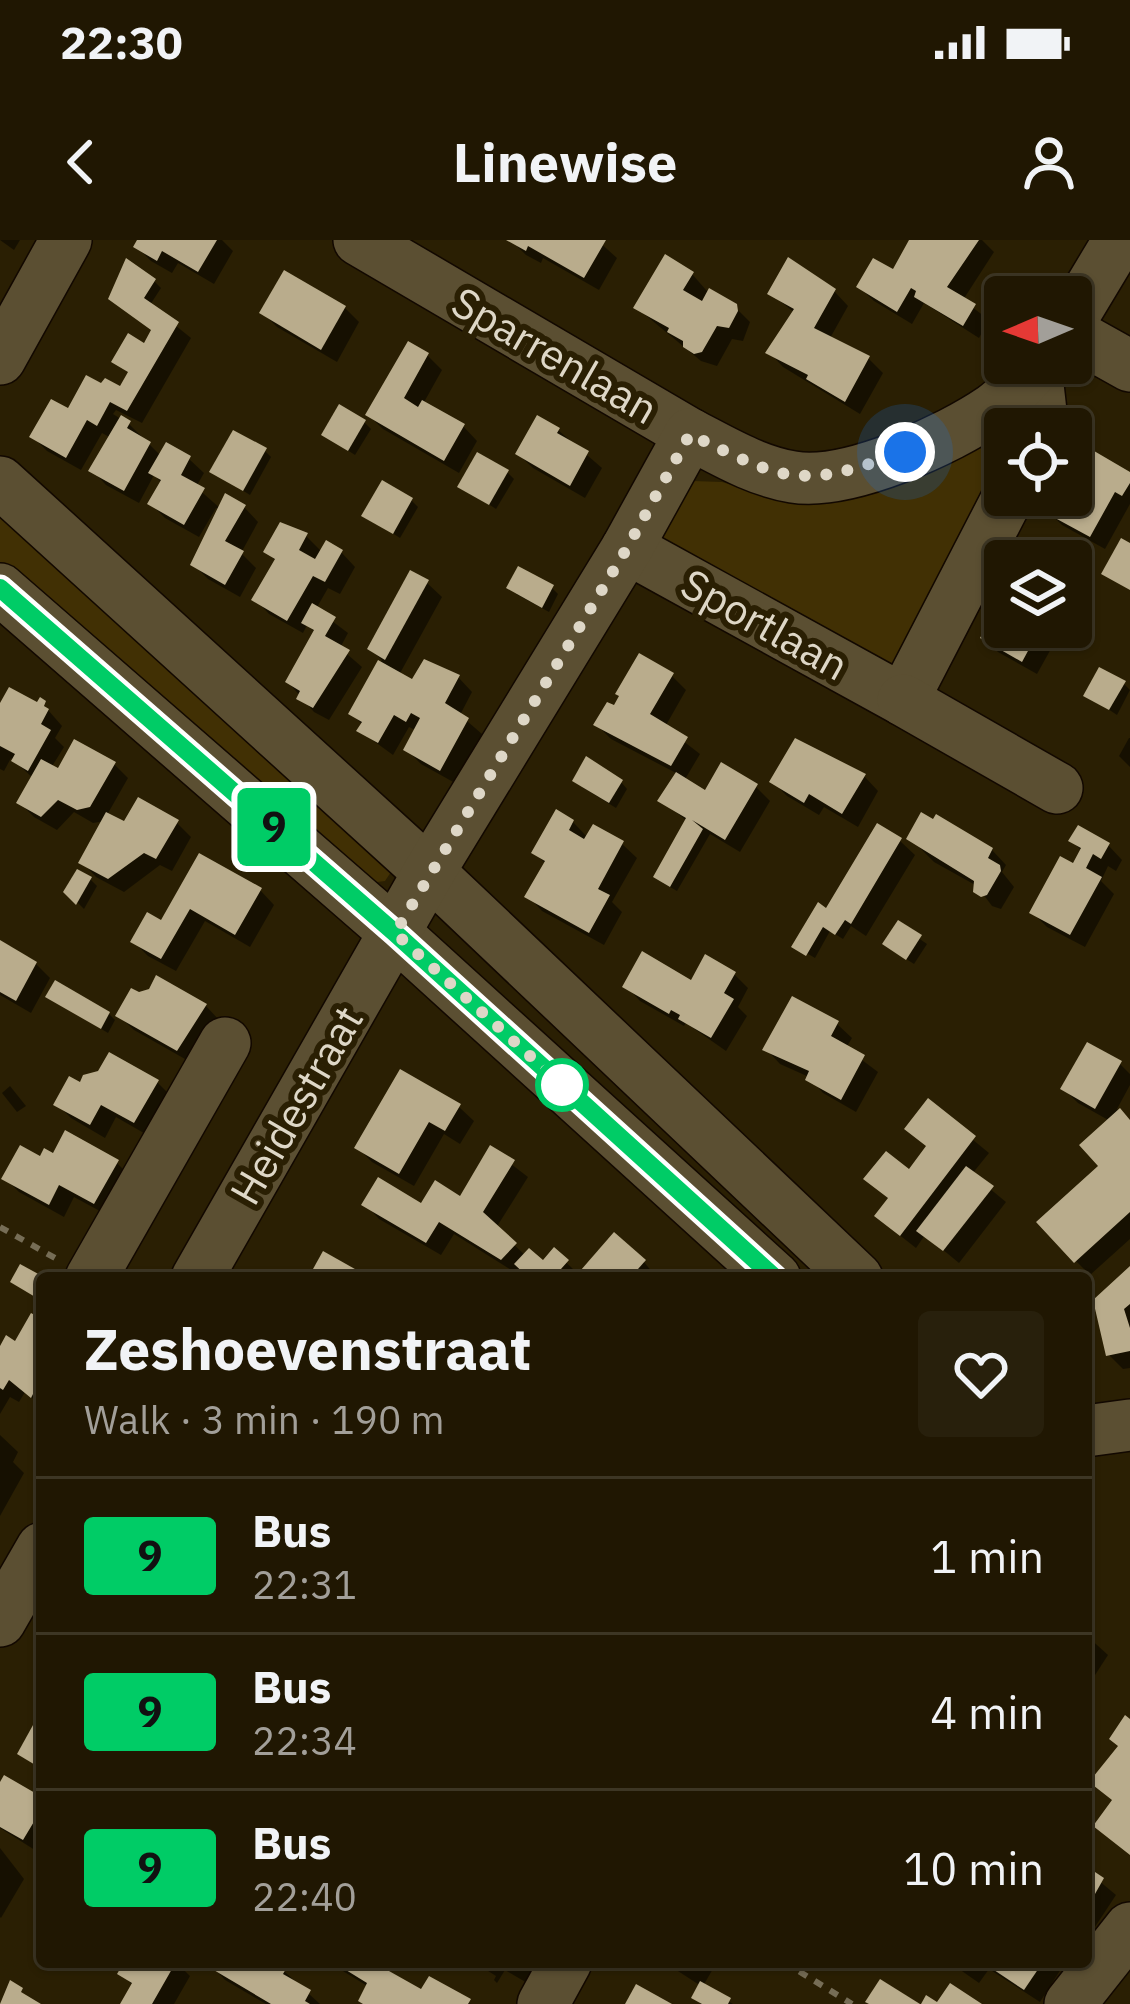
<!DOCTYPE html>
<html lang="en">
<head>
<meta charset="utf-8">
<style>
	:root { --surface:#201702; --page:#28200c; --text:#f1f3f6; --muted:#a29f99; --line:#3d3624 }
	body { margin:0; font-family:"IBM Plex Sans",sans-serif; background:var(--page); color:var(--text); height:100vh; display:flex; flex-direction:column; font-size:45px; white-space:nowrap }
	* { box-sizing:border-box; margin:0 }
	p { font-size:39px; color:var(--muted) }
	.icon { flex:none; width:66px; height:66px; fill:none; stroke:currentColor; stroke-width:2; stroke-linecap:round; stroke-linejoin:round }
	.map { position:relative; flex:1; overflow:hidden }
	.sheet { position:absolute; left:36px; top:1032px; width:1056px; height:696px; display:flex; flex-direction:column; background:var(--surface); border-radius:12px; box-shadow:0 3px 9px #0004,0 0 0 3px var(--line) }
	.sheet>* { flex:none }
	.badge { padding:0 24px; border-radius:9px; font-size:42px; line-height:78px }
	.needle { width:78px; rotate:268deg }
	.tools { position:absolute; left:984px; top:36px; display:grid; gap:24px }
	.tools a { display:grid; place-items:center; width:108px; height:108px; border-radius:12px; background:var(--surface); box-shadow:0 3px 9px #0004,0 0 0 3px var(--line); font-size:60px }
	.you { position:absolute; width:60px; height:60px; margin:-30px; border:9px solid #fff; border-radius:50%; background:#1a73e8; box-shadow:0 0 0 18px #1a73e833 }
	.map>.badge { position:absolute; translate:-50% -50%; box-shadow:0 0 0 6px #fff }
	.round { display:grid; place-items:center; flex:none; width:126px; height:126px; border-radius:12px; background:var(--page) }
	.summary { display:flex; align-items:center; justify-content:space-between; height:204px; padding:0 48px }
	h1 { font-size:57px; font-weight:700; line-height:90px }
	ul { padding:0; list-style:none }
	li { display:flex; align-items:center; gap:36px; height:156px; padding:0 48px; border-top:3px solid var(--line) }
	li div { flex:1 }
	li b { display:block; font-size:45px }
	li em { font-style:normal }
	li .badge { min-width:132px; font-weight:700; text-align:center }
	.status { display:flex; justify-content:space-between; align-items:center; height:84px; padding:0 60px; background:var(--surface); direction:ltr }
	.status svg { height:33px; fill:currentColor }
	header { display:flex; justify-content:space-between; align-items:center; height:156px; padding:0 48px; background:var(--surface); font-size:54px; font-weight:700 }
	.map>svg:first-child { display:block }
</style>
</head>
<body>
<div class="status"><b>22:30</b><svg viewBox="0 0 49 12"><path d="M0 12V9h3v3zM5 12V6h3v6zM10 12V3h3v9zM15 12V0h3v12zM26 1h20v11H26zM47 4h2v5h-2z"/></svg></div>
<header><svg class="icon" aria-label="back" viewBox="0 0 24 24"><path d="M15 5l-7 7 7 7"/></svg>Linewise<svg class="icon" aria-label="person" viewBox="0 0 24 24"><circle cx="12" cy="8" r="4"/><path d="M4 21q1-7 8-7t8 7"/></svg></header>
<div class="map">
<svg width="1130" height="1764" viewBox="0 0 1130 1764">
	<rect width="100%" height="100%" fill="#2a1f03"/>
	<!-- green -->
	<g fill="#413004">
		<polygon points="1021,176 1023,189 1005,189 1005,226 893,431 653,300 693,241 722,242 773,257"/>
		<polygon points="0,263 391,632 385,641 369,643 319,605 0,324"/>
	</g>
	<!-- shadow -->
	<g fill="#0007">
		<polygon points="0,0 20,0 14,10"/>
		<polygon points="140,0 222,0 233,11 214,44 178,23 172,33 151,21 136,6"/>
		<polygon points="597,0 617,18 599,50 543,18 541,23 526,15 512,1"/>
		<polygon points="913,0 982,0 994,12 963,60 989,80 979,98 924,63 912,84 874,61 859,47 894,33"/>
		<polygon points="692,34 706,50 735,67 750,82 743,101 732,99 717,126 701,121 637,68"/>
		<polygon points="154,41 161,48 150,65 191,98 142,183 116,170 113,174 129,184 161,216 189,219 204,233 196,247 221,269 244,267 258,282 241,313 256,328 240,357 208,339 193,324 220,270 216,268 199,297 165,278 151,264 162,243 154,235 139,263 106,245 92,230 111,198 102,193 81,230 47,211 33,197 69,172 121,151 131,134 114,122 142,105 154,91 118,65"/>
		<polygon points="834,51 848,66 829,100 869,119 883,133 860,174 783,127 769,112 795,73 770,53"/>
		<polygon points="345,68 359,82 337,122 277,87 263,73"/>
		<polygon points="989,112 1002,122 996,132 983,122"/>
		<polygon points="427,115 442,130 423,164 463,186 477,201 459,233 383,189 368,175"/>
		<polygon points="364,182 371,189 355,215 324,195"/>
		<polygon points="558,190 602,228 585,258 533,228 518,214"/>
		<polygon points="265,211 271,217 250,255 213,232"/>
		<polygon points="507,232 514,239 496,269 461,246"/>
		<polygon points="1130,235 1130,264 1105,309 1062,285 1048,271 1071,255 1071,246"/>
		<polygon points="411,260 418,267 400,298 364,275"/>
		<polygon points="306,296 322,312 341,312 355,327 340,354 328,348 316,369 348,393 340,408 362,427 329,480 314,472 288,442 316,393 307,385 303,393 269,374 255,359 277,322 266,311"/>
		<polygon points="427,343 442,357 399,435 413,443 458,437 472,452 460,475 482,494 455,543 421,524 407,510 417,491 409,487 393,515 360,491 363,485 352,474 382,420 370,409"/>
		<polygon points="552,348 558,354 549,372 516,354"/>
		<polygon points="1071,359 1085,373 1068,404 1057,398 1037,434 998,412 984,398 1005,360 1005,387 1071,387"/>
		<polygon points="672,436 686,450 665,487 700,514 684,541 706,554 756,547 770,561 740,612 710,594 677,651 663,643 687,581 661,560 678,534 611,499 597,485 615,469"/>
		<polygon points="1124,444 1130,450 1117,475 1087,455"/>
		<polygon points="41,462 62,486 55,498 64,507 51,528 59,532 114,524 128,538 107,575 125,585 177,583 191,597 172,631 160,625 124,652 96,637 82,622 105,581 93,583 74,572 57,590 34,577 20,563 33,538 11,518 4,531 0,529 0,470 38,466"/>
		<polygon points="1129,498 1130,498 1130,527 1119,516"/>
		<polygon points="864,536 878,551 858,587 824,567 819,575 787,556 773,542"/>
		<polygon points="621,542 627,549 616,568 582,547"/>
		<polygon points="573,582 588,598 622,604 637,618 612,662 622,672 604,705 542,671 528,656 546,624 535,613"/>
		<polygon points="910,598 992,610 1006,625 1002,632 1014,647 1001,669 992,666 977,646 934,622"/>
		<polygon points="900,601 915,615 866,696 851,686 843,699 830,691 815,718 798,708"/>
		<polygon points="1072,601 1108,605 1122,620 1116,631 1108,626 1101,641 1114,654 1085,707 1047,687 1032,672 1074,627 1082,611"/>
		<polygon points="200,617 260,650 274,665 250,707 205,681 176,731 148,716 133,701 162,684"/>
		<polygon points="90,639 97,646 84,669 67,652"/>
		<polygon points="898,684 927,704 914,724 892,710"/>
		<polygon points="0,704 36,724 50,738 31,773 0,755"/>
		<polygon points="734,734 748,748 738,767 747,776 726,811 686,783 684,786 640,761 626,746 692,744"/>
		<polygon points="157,739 206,766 220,781 192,823 134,790 119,776 151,752"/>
		<polygon points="49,757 109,774 115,780 108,793"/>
		<polygon points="837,784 852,798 846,808 878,832 856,872 823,853 809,837 780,824 766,809"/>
		<polygon points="1120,824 1130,834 1130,845 1117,869 1130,883 1130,999 1090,1035 1076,1021 1102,926 1110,881 1078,863 1064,849"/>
		<polygon points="157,842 171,856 149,896 116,877 105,898 71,878 57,864 81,846"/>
		<polygon points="10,846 26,866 17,872 2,853"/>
		<polygon points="928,863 989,913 972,934 1006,962 959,1023 925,995 916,1008 893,990 890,960 867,939 909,933 929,908"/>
		<polygon points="459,867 474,881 460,904 444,894 414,946 372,922 357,907"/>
		<polygon points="491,909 528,937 496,988 526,1016 543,1024 554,1011 573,1029 565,1038 534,1038 521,1027 516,1033 454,994 441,1015 379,979 365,964 422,967 461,960"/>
		<polygon points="41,920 117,923 131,937 109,976 74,957 64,977 19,952 5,938"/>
		<polygon points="644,1022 657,1038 578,1038"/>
		<polygon points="1130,1030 1130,1128 1123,1129 1109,1115"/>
		<polygon points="42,1082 42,1166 25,1152 19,1162 10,1157 0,1174 0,1112 16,1105"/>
		<polygon points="0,1195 18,1212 13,1222 24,1233 0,1276"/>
		<polygon points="1086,1395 1108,1415 1086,1449"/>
		<polygon points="0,1548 42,1560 42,1605 38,1612 0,1588"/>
		<polygon points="0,1608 24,1639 1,1678 0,1677"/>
		<polygon points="1086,1630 1116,1655 1087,1699 1086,1698"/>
		<polygon points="128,1722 176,1722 190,1736 174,1764 125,1764 134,1746 121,1734"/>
		<polygon points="213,1722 274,1722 320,1764 266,1764 225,1740 211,1725"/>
		<polygon points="328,1722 381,1722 377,1728 422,1753 472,1764 365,1764 369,1747"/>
		<polygon points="474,1722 556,1722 539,1750 505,1730 497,1743 494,1740 496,1736"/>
		<polygon points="664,1722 717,1722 703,1746 733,1764 701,1764 695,1757 701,1746"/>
		<polygon points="949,1722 1054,1722 1061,1729 1040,1762 989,1729 979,1743"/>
	</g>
	<!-- building -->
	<g fill="#b9ac8c">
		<polygon points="137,0 217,0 198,32 162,11 157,21 133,7"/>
		<polygon points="506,0 606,0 584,38 528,6 526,11"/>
		<polygon points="909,0 979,0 947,47 976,64 963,86 914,57 916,51 911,48 897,72 856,47 873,18 893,29"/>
		<polygon points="665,14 694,32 683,50 702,61 709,48 737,64 738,71 729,88 717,86 702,112 694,114 683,107 683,101 667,92 669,88 633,68"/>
		<polygon points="788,17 836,49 814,88 870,116 845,162 806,139 808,135 765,113 794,69 767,54"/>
		<polygon points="126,18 156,39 144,58 179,82 127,171 110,162 97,186 87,180 66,218 29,197 51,159 68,168 86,135 101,143 105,138 120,146 128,132 111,122 128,93 144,103 151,90 108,59"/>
		<polygon points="284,30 346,66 321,110 259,73"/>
		<polygon points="408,101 429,113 404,158 418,167 422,160 465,184 444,221 365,175"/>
		<polygon points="339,164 366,180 348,211 321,195"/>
		<polygon points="121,175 131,181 127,188 151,202 124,251 88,231"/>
		<polygon points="537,175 560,188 557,193 589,211 570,246 515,214"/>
		<polygon points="233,190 267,208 243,251 209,232"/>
		<polygon points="166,202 191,216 181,235 205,248 184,285 147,264 161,240 148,233"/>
		<polygon points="1089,208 1130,232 1130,243 1122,256 1115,252 1090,297 1044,272 1053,255 1071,255 1071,240"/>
		<polygon points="477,212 509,230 489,265 457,247"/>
		<polygon points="382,240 413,258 393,294 361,276"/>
		<polygon points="225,253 246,265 225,301 244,311 225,345 190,325"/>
		<polygon points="280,282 308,293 299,310 315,319 326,300 343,310 325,342 313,336 287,381 251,360 275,319 263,312"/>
		<polygon points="1121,298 1130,303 1130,350 1101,334"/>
		<polygon points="518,326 554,345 542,368 506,348"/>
		<polygon points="410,330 429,340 385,420 367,409"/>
		<polygon points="1005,353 1005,387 1041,387 1022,422 980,398"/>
		<polygon points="312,363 336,377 325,396 350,410 313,468 296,459 300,451 285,442 314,390 301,383"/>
		<polygon points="639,413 674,433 650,474 688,497 671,526 593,485 607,462 614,465 619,456 615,454"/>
		<polygon points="424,419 460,435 445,463 469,478 440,531 403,510 420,478 411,473 406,482 394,475 378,503 356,491 362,482 348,474 378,420 412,439"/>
		<polygon points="1099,427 1126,441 1109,470 1083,456"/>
		<polygon points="9,447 37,462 40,457 46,461 44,466 49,469 41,484 51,490 28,531 11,521 15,514 0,506 0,463"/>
		<polygon points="795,498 866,534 842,574 809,554 804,563 769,542"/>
		<polygon points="74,499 116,522 90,567 77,570 58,560 41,577 16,563 41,519 58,528"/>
		<polygon points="586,516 623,540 609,563 572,541"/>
		<polygon points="721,522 758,544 725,600 692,580 703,589 670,647 653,637 686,578 657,561 676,532 705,550"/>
		<polygon points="138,557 179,580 156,619 144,613 108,639 78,623 106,572 124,581"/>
		<polygon points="556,569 574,580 569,590 584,599 593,584 624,601 598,649 610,655 589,693 524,657 545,621 531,613"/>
		<polygon points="921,572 933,579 936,574 993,608 988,618 1000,625 1001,631 987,655 981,657 973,652 974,641 906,599"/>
		<polygon points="877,583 902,598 851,684 845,680 835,695 823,687 806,716 791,707 818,662 826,668"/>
		<polygon points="1078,585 1110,603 1101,619 1093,614 1086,628 1102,637 1070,695 1029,673 1060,616 1073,623 1081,608 1068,601"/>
		<polygon points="199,613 262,648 235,695 190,669 161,719 130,702 147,672 161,680"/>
		<polygon points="77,629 92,637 76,665 63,652"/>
		<polygon points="898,680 922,695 906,720 882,704"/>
		<polygon points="0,700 37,722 16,761 0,752"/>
		<polygon points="642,711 691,740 705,714 736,732 724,753 734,759 711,798 678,779 680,775 671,770 669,774 622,747"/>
		<polygon points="156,735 207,764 177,811 115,776 131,748 139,752 149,749"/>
		<polygon points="55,740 110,772 101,789 45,757"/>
		<polygon points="792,756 839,781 831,796 865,815 841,860 805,840 809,831 762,810"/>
		<polygon points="1087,802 1122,821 1095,869 1060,849"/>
		<polygon points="109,812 159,840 134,883 101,865 90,885 53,865 69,836 80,842 83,835 98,831"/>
		<polygon points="400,829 461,864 445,891 429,882 399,934 354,908"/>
		<polygon points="928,858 976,896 900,996 874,976 888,958 863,939 886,911 909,929 926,906 904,889"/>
		<polygon points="1120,868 1130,880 1130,972 1074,1023 1036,982 1098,926 1079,905"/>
		<polygon points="65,890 119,920 94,964 59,945 49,965 1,939 20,905 40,916 44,908 53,913"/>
		<polygon points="490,905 515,920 483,972 517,1003 501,1020 439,982 426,1003 361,965 378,937 421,963 435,940 460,956"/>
		<polygon points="966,926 994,946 943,1011 916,991"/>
		<polygon points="614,992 646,1020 630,1038 574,1038"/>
		<polygon points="554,1007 569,1020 553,1038 528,1037 514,1024 529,1008 543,1020"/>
		<polygon points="323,1011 362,1033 359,1038 308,1038"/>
		<polygon points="20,1024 42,1036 42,1061 10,1042"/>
		<polygon points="1130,1026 1130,1064 1124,1069 1130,1088 1130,1111 1106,1116 1093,1060"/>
		<polygon points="31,1073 42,1079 42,1159 33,1154 31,1158 9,1140 3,1150 0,1148 0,1106 6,1095 15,1101"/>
		<polygon points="1125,1475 1130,1479 1130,1615 1093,1586 1112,1560 1089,1542 1118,1506 1109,1499"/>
		<polygon points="38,1476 42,1478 42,1529 17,1514"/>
		<polygon points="4,1535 42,1557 42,1584 35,1580 23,1600 0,1587 0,1542"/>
		<polygon points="1086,1626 1104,1638 1086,1670"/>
		<polygon points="124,1722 176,1722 152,1764 120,1764 132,1743 117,1734"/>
		<polygon points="209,1722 280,1722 287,1727 283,1734 311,1750 305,1761 310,1764 271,1764 207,1726"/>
		<polygon points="333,1722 373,1722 421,1749 429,1736 471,1759 468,1764 363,1764 358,1761 367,1743"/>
		<polygon points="982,1722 1043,1722 1024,1750"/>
		<polygon points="880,1739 920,1764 869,1764 865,1762"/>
		<polygon points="10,1740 23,1748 21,1752 41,1764 0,1764"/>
		<polygon points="700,1741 731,1758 728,1764 702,1764 691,1758"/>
		<polygon points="950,1743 982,1764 921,1764 926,1755 937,1762"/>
		<polygon points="636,1744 672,1764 625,1764"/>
	</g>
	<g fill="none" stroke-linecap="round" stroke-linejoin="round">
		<defs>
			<g id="minor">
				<polyline points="359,0 690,194"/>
				<polyline points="1071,80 1119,0"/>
				<polyline points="1071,93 1130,126"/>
				<polyline points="0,119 66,0"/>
				<polyline points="1036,127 1043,189"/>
				<polyline points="0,242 445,647 857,1038"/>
				<polyline points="627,308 903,460 1009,255"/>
				<polyline points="0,349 395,693 775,1038"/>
				<polyline points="903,460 1057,548"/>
				<polyline points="91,1038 225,803"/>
				<path d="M197,1038L429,632L627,308L690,194C723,211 756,231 793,237C848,246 948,200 993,169C1010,157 1026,138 1039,123"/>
				<polyline points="1086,1191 1130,1185"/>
				<polyline points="0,1381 42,1308"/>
				<polyline points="543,1764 566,1722"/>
				<polyline points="1070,1764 1130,1688"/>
			</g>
		</defs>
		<!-- minor casing -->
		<use href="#minor" stroke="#120800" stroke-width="54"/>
		<!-- path -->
		<g stroke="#766d56" stroke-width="6" stroke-dasharray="9 9" stroke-linecap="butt">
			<polyline points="0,987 55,1018"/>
			<polyline points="784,1722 852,1764"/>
		</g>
		<!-- minor -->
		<use href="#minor" stroke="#5b4f32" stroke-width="51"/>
	</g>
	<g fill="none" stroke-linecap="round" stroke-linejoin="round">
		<defs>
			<polyline id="line" points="0,348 395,693 775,1038"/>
		</defs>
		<!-- line casing -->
		<use href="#line" stroke="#fff" stroke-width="27"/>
		<!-- line -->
		<use href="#line" stroke="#0c6" stroke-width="18"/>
		<!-- walk -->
		<path stroke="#ded7c7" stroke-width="12" stroke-dasharray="0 21.6" d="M562,845L395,693L627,308L690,194C788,243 800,249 905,212"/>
	</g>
	<!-- markers -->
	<circle fill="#fff" stroke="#0c6" stroke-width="6" cx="562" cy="845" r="24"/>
	<g text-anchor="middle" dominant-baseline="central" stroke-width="12" stroke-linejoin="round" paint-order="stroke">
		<!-- street labels -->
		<g font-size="42" fill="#ded7c7" stroke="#2a1f03">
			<text transform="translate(555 115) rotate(30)">Sparrenlaan</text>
			<text transform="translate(765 384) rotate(29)">Sportlaan</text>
			<text transform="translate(296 865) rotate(-60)">Heidestraat</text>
		</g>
	</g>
</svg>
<div class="tools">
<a><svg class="needle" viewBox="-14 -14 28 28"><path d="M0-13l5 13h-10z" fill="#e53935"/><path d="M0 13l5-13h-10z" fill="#a29f99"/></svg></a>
<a><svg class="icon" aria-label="locate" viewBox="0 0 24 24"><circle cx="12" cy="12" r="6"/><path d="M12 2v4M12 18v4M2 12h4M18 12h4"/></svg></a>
<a><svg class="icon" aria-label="layers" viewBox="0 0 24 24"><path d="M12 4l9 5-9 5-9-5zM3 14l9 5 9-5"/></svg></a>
</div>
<div class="you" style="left:905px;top:212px"></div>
<b class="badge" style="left:274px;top:587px;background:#0c6;color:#111">9</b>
<section class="sheet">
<div class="summary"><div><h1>Zeshoevenstraat</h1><p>Walk · 3 min · 190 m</p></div><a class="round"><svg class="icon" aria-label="heart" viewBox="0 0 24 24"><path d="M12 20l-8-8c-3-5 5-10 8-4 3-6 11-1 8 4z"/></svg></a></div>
<ul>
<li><span class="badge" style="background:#0c6;color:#111">9</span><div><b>Bus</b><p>22:31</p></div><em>1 min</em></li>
<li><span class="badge" style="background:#0c6;color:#111">9</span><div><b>Bus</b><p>22:34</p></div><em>4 min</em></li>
<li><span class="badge" style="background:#0c6;color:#111">9</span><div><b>Bus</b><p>22:40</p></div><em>10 min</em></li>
</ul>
</section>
</div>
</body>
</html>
